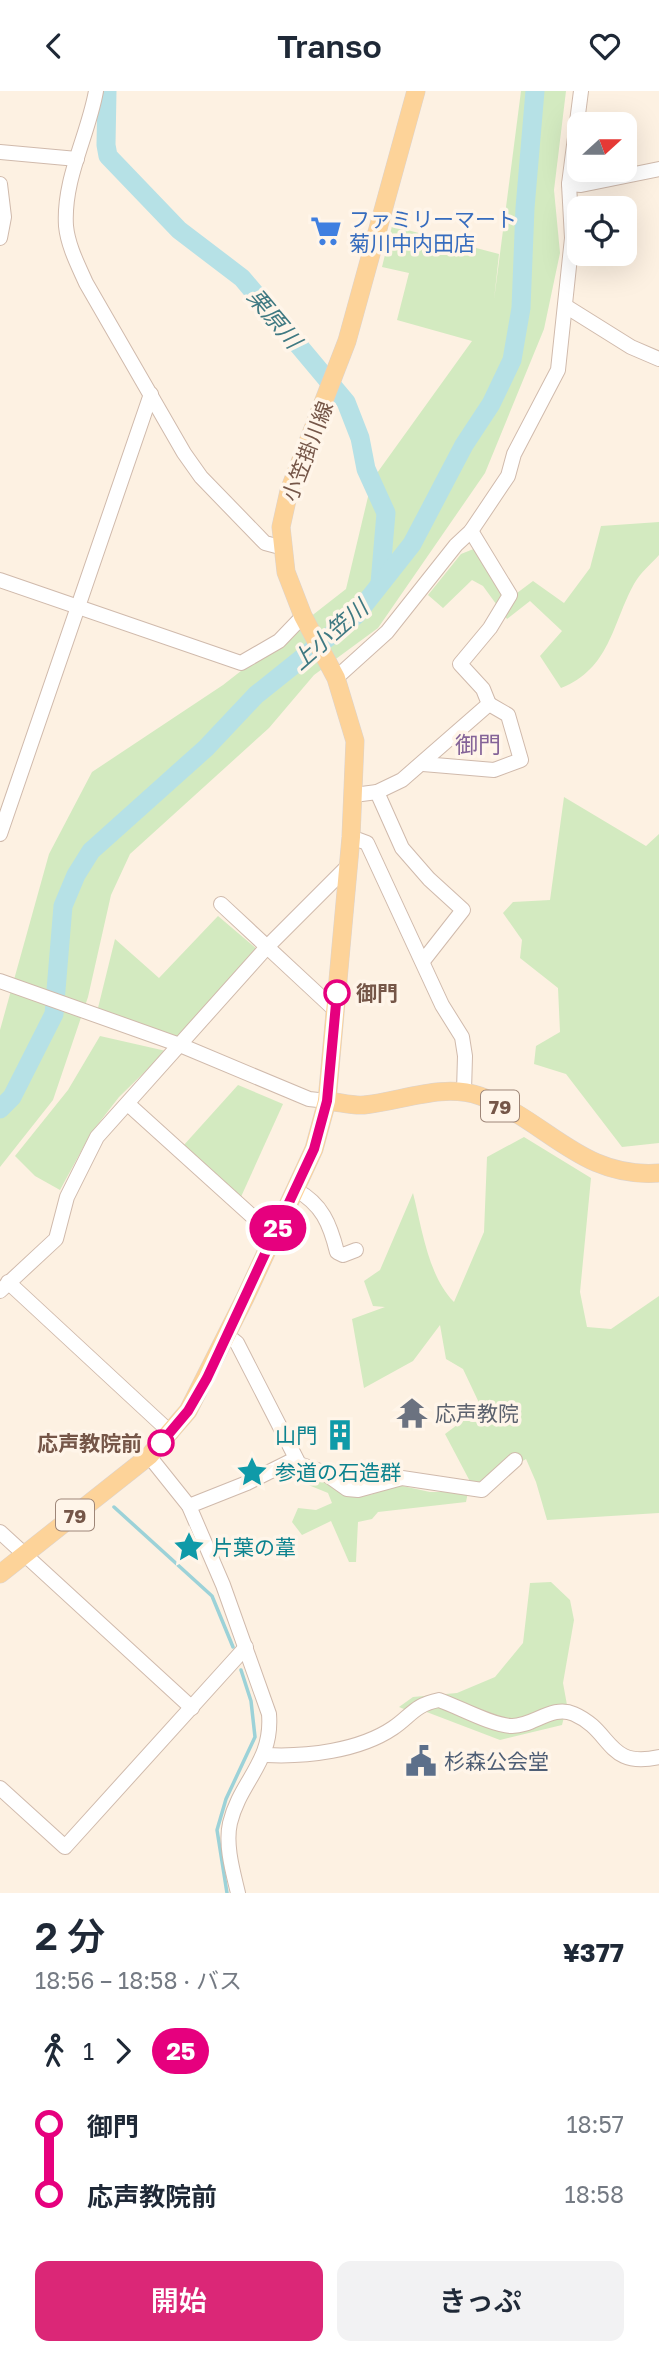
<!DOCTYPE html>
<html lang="ja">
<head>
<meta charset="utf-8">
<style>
	:root { --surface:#fff; --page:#f2f2f3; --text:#1f2937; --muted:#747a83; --accent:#db2777 }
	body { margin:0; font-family:"Golos Text","Noto Sans JP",sans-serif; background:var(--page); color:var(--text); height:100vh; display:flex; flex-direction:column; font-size:26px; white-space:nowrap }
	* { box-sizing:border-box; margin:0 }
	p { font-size:23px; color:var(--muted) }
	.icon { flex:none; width:38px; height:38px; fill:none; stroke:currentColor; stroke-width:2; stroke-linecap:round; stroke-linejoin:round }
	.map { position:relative; height:1802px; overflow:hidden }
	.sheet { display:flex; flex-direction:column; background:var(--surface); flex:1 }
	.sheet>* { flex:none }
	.badge { padding:0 14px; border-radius:23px; font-size:24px; line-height:46px }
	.needle { width:46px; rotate:69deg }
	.fabs { position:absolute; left:567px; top:21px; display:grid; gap:14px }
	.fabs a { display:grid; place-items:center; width:70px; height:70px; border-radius:14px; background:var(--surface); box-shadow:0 7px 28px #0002; font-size:35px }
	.map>.badge { position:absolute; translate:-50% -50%; box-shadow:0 0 0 4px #fff }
	.legs { display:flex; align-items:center; gap:10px; height:77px; padding:0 35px; font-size:23px }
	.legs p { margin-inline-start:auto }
	.overview { display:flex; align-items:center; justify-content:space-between; height:119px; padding:0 35px }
	h1 { font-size:38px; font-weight:600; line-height:52px }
	.action { display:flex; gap:14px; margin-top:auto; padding:14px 35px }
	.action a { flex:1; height:80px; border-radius:14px; background:var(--accent); color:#fff; font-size:28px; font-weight:600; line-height:80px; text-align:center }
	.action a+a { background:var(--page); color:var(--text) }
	ul { padding:0 35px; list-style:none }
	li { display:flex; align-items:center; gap:24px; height:70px; font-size:26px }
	li i { display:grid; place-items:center; width:10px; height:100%; margin:0 9px; background:currentColor }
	li i::after { content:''; width:18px; height:18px; margin:-9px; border:5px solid; border-radius:50%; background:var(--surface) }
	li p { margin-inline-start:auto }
	li:first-child i { background:linear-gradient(#0000 50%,currentColor 0) }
	li:last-child i { background:linear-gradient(currentColor 50%,#0000 0) }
	header { display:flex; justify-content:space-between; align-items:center; height:91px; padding:0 35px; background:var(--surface); font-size:32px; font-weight:600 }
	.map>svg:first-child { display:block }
</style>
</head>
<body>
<header><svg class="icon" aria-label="back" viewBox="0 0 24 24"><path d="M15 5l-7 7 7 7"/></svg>Transo<svg class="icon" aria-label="heart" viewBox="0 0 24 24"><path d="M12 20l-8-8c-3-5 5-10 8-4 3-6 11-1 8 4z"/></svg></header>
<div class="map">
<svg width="659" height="1802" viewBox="0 0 659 1802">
	<rect width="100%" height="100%" fill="#fdf1e2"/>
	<!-- green -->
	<g fill="#d3eac0">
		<polygon points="521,0 566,0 554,99 560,162 544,238 485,382 378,537 314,584 269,637 130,763 111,804 88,906 53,1009 0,1076 0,939 49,763 92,681 223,594 346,498 372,389 472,250 397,229 409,182 382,176 392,135 499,163 494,209"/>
		<path d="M659,431V464C651,473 640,482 634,493C612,533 610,578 561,597L540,565L562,540L530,510L507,528L483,495L472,489L443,517L428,504L461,463L476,457L508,500L517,502L533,490L564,512L590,477L601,435Z"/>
		<polygon points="564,706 646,755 659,743 659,1052 622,1056 566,983 534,973 536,955 560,941 558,897 520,867 522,849 503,822 513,811 550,809"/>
		<polygon points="218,825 258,859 180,948 98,917 115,848 159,887"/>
		<polygon points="100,945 166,960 119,1006 91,1042 60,1099 35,1085 15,1065 68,999"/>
		<polygon points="238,994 283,1013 240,1108 183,1055"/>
		<path d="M524,1046L591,1087L580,1201L587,1236L611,1238L659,1205V1422L547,1429L536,1391L526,1368L474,1398L445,1343L481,1316L463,1278L446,1268L440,1234L413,1270L364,1297L352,1228L385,1216L373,1215L364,1190L380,1179L413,1102C422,1137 428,1185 454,1211L484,1141L487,1066Z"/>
		<polygon points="305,1381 348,1404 370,1404 398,1394 430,1401 468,1401 466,1411 378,1421 372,1428 358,1431 356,1471 349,1471 331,1430 302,1444 292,1431 298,1417 316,1419 332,1412 328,1402 306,1393"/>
		<polygon points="551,1491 570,1509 574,1529 563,1592 567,1614 562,1634 500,1649 424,1620 416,1623 399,1616 413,1606 457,1602 495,1586 523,1552 530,1492"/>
	</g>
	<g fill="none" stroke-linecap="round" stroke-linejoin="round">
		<!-- stream -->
		<g stroke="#9cd2d8" stroke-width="3.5">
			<polyline points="114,1416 212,1505 233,1556"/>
			<polyline points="227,1802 217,1739 226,1708 255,1646 251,1610 241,1579"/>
		</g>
		<!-- river -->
		<g stroke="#b6e1e6" stroke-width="19">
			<polyline points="107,0 106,54 108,65 179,139 242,187 346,311 360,347 366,378 386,422 380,492"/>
			<polyline points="0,1018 12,1006 54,923 63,815 76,784 91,760 206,657 256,604 356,524 412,453 464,354 491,313 512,269 521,217 525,117 535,0"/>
		</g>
		<defs>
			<g id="minor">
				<path d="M96,0C88,45 63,88 66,135C68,155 78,174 86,192L184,362L201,386L265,452L280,456"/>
				<polyline points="0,61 77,68"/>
				<polyline points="0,93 4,126 0,147"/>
				<polyline points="569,93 581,94 659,78"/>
				<polyline points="567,216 631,256 659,268"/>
				<polyline points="0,489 241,572 279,550 303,525"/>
				<polyline points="336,587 387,541 456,454 471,440 508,385 514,363 558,279 572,147 569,93 581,0"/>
				<polyline points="423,673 494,679 521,669 508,624 489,613"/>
				<polyline points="377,701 402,757 429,788 463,819 423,870"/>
				<polyline points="354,704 377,701 402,689 489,613 483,598 460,573 490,537 510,504 471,440"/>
				<polyline points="0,743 151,303"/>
				<polyline points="351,746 367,752 442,914 462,946 465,965 464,1000"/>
				<polyline points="221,813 335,919"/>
				<polyline points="0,890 180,954 309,1008 327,1010"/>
				<polyline points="128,1013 274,1145"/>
				<path d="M296,1099C322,1113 330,1133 337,1161L343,1164L356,1159"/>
				<polyline points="8,1191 171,1342"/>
				<polyline points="0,1200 56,1148 67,1106 97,1046 266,857 348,775"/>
				<polyline points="227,1244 237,1252 299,1373 323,1381 347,1398 358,1399 402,1387 482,1399 515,1369"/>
				<path d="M149,1365L189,1415L223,1494L269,1623C273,1671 240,1690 230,1732C225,1754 233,1781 238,1802"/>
				<polyline points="189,1415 247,1392 295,1368"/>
				<polyline points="0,1441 192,1617"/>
				<path d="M266,1664C306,1666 359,1660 393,1637C411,1625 414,1614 439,1609C459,1616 491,1634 511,1635C533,1636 552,1613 574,1623C613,1640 606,1678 659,1666"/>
				<polyline points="0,1697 65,1756 246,1556"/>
			</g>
			<g id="major">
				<path d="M327,1010C339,1011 352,1015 364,1014C403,1010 442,992 480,1005C546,1028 580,1088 659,1082"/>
				<polyline points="0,1483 149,1365 188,1320 245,1207 314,1058 327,1010 351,746 355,650 336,587 303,525 286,481 281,436 289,400 347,250 416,0"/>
			</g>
		</defs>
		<!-- minor casing -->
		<use href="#minor" stroke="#d0baac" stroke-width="16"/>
		<!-- major casing -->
		<use href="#major" stroke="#dbd3cf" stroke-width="19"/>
		<!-- minor -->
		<use href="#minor" stroke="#fff" stroke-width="14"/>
		<!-- major -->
		<use href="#major" stroke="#fdd399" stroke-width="18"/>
	</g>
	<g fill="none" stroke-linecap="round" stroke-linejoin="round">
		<defs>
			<polyline id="line-1" points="161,1352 188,1320 207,1287 314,1058 327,1010 337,902"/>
		</defs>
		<!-- line-1 casing -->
		<use href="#line-1" stroke="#fff" stroke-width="16"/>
		<!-- line-1 -->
		<use href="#line-1" stroke="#e6007e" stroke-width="10"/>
	</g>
	<!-- icons -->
	<defs>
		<symbol id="supermarket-bare" viewBox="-9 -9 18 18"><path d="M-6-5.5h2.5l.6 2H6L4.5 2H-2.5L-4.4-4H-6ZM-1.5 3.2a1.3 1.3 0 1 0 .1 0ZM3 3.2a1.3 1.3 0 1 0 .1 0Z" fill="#3f7fe0" stroke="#fff5e9" stroke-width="2.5" paint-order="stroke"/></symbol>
		<symbol id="temple-bare" viewBox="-9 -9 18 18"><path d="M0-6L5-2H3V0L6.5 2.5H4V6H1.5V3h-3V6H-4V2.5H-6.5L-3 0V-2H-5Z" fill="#6b7280" stroke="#fff5e9" stroke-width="2.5" paint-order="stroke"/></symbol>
		<symbol id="building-bare" viewBox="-9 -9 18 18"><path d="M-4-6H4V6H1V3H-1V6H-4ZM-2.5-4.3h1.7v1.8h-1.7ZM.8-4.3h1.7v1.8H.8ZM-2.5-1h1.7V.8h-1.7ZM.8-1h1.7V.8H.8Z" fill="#0f9aa8" stroke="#fff5e9" stroke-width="2.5" paint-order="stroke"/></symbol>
		<symbol id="sight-bare" viewBox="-9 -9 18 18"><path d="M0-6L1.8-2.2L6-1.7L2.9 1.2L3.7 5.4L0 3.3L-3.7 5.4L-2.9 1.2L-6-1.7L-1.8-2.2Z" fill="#0f9aa8" stroke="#fff5e9" stroke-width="2.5" paint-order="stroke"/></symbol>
		<symbol id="civic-bare" viewBox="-9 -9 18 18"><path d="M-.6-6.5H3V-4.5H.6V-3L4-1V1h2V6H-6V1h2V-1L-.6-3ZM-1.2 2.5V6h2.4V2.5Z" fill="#5c6f8a" stroke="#fff5e9" stroke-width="2.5" paint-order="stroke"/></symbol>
	</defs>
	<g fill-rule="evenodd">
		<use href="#supermarket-bare" x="304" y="118" width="44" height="44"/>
		<use href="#temple-bare" x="390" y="1300" width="44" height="44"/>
		<use href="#building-bare" x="318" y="1322" width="44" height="44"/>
		<use href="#sight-bare" x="230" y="1359" width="44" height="44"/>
		<use href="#sight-bare" x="167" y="1434" width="44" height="44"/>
		<use href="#civic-bare" x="399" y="1648" width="44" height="44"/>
	</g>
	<!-- markers -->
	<g fill="#fff" stroke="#e6007e" stroke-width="3.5">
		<circle cx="337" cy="902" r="12"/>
		<circle cx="161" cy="1352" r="12"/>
	</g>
	<g text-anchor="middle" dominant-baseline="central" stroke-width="7" stroke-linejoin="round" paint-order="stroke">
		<!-- shield labels -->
		<g fill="#fff5e9" stroke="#9e8678" stroke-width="2">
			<rect x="481" y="999.5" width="38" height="31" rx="5"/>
			<rect x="56" y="1408.5" width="38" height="31" rx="5"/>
		</g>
		<g font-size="19" font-weight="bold" fill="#755648">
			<text x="500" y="1015">79</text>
			<text x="75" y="1424">79</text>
		</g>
		<!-- shop labels -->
		<g font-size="21" fill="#366cbe" stroke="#fff5e9" text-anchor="start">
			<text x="349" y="128">ファミリーマート<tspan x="349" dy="24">菊川中内田店</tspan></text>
		</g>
		<!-- street labels -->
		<g font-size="21" fill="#755648" stroke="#fff5e9">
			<text transform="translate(307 360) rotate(-69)">小笠掛川線</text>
		</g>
		<!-- stop labels -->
		<g font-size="21" font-weight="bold" fill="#755648" stroke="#fff5e9" text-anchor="start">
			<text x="356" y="902">御門</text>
			<text x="142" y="1352" text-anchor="end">応声教院前</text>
		</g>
		<!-- worship labels -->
		<g font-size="21" fill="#5b616d" stroke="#fff5e9" text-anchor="start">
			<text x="435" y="1322">応声教院</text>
		</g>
		<!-- culture labels -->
		<g font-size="21" fill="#0d838f" stroke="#fff5e9" text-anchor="start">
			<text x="317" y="1344" text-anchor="end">山門</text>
			<text x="275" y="1381">参道の石造群</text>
			<text x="212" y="1456">片葉の葦</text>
		</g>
		<!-- service labels -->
		<g font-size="21" fill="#4e5e75" stroke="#fff5e9" text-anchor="start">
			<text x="444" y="1670">杉森公会堂</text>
		</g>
		<!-- water labels -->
		<g font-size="23" font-style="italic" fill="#3f7982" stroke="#fff5e9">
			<text transform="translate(275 227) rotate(50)">栗原川</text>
			<text transform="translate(329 543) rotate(-41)">上小笠川</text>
		</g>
		<!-- neighbourhood labels -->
		<g font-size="23" fill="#846398" stroke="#fff5e9">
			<text x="478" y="653">御門</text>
		</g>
	</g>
</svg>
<div class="fabs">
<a><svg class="needle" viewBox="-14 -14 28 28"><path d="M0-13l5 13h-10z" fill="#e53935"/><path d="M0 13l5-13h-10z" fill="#747a83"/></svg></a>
<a><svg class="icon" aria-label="locate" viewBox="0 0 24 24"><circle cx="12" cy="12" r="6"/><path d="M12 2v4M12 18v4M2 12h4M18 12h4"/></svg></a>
</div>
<b class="badge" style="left:278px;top:1137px;background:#e6007e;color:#fff">25</b>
</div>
<section class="sheet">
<div class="overview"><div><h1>2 分</h1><p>18:56 – 18:58 · バス</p></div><b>¥377</b></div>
<div class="legs"><svg class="icon" aria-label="walk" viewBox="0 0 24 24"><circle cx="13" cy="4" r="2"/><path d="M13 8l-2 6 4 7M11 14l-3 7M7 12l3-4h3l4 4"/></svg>1<svg class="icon" aria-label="forward" viewBox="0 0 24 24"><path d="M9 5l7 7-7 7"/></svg><b class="badge" style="background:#e6007e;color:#fff">25</b></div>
<ul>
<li><i style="color:#e6007e"></i><b>御門</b><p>18:57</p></li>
<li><i style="color:#e6007e"></i><b>応声教院前</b><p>18:58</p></li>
</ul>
<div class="action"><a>開始</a><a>きっぷ</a></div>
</section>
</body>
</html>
